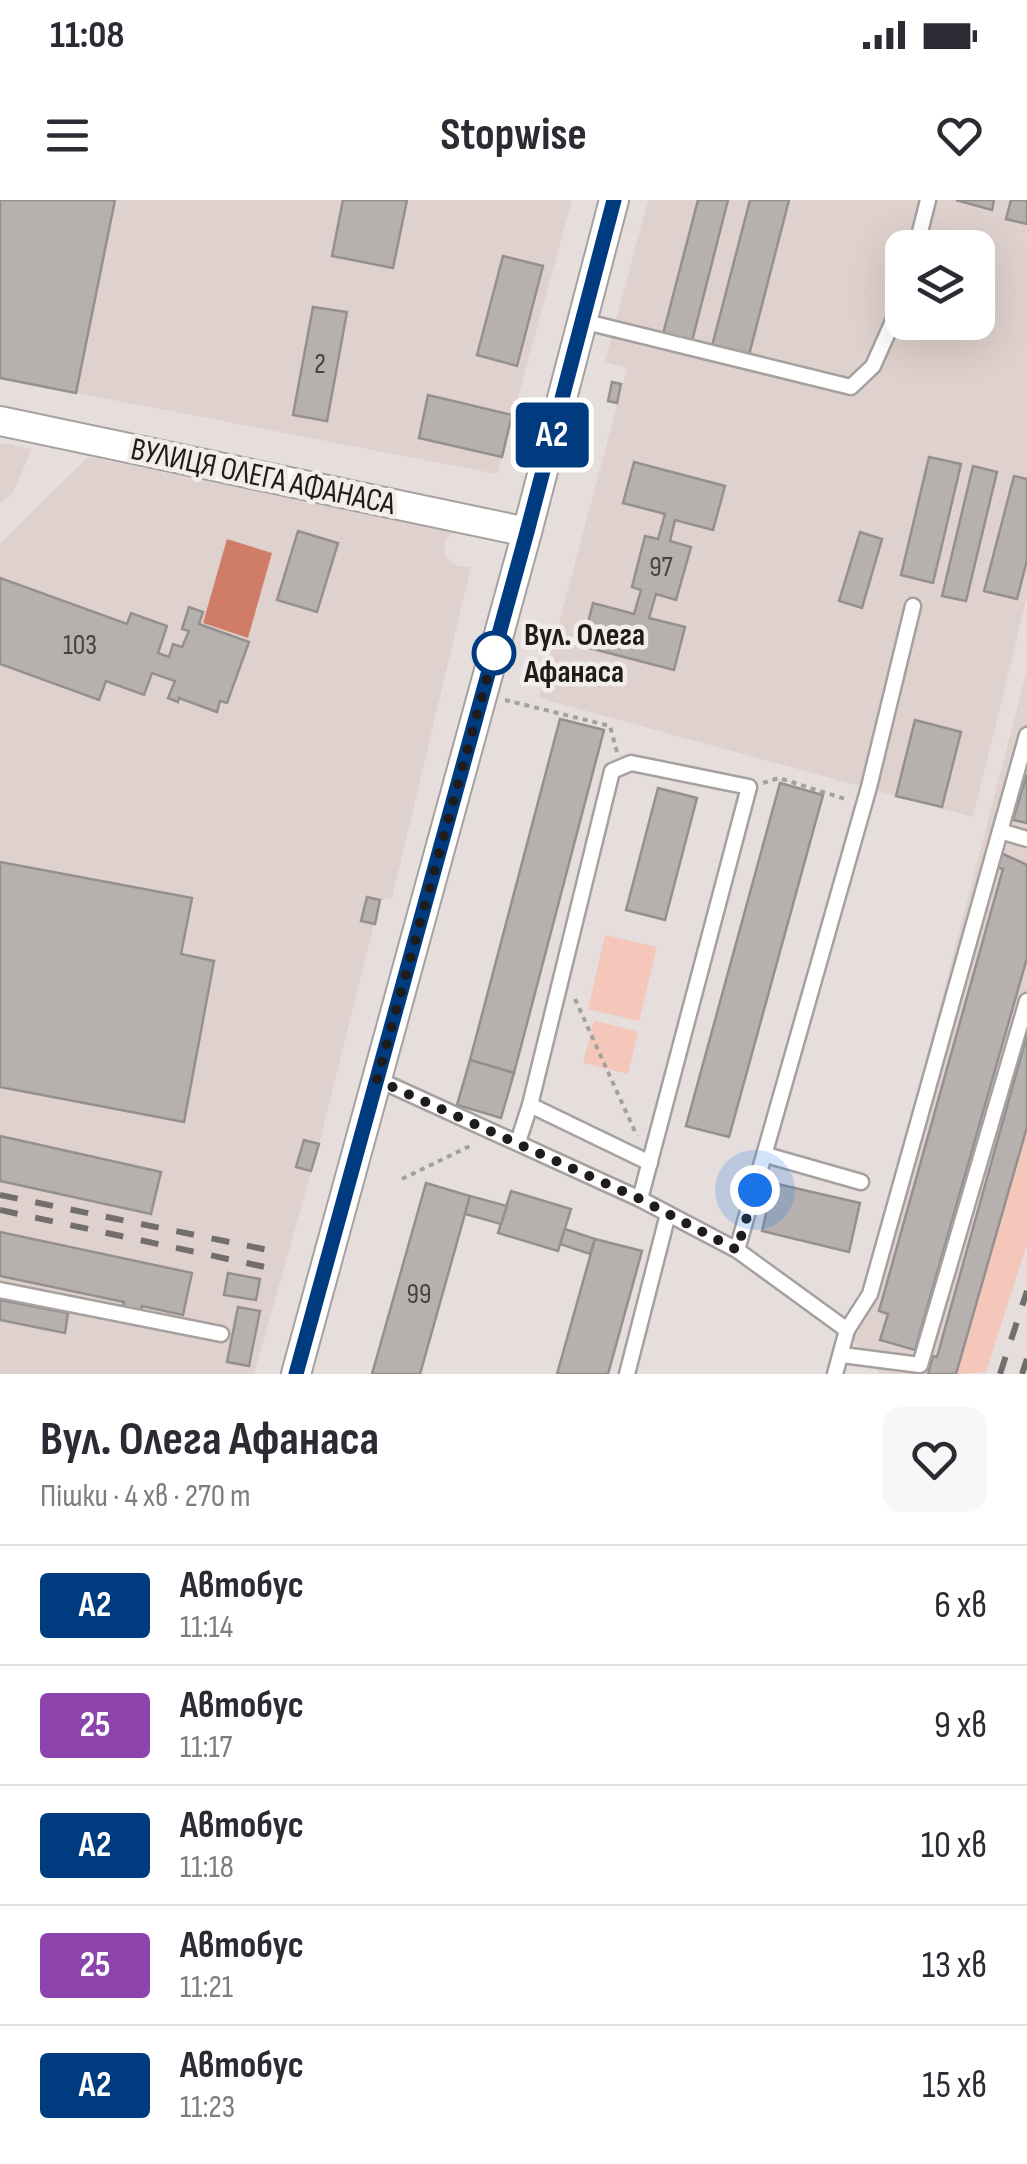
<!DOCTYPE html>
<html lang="uk">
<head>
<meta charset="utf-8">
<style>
	:root { --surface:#fff; --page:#f7f7f7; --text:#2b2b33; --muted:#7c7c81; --line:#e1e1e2 }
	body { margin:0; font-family:"Sofia Sans Condensed",sans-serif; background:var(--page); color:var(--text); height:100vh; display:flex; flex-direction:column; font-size:38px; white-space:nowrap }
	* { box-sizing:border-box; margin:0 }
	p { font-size:32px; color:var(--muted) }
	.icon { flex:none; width:55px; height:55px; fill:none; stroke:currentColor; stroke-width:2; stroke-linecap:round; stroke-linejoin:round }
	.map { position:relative; height:1174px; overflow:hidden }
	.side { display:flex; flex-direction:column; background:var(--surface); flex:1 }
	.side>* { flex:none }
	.badge { padding:0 20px; border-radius:8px; font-size:35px; line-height:65px }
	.tools { position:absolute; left:885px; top:30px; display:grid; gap:20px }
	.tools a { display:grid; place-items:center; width:110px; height:110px; border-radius:20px; background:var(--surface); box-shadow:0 10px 40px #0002; font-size:50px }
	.you { position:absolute; width:50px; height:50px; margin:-25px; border:8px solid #fff; border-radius:50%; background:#1a73e8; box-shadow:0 0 0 15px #1a73e833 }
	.map>.badge { position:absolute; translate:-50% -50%; box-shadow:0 0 0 5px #fff }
	.round { display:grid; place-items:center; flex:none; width:105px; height:105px; border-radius:20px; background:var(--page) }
	.summary { display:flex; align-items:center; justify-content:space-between; height:170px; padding:0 40px }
	h1 { font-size:48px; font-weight:700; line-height:75px }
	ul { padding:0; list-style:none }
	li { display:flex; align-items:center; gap:30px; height:120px; padding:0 40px; border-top:2px solid var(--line) }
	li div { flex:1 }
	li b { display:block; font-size:38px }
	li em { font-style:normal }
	li .badge { min-width:110px; font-weight:700; text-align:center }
	.status { display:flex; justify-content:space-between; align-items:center; height:70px; padding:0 50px; background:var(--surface); direction:ltr }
	.status svg { height:28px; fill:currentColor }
	header { display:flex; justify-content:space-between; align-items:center; height:130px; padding:0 40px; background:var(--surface); font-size:45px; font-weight:700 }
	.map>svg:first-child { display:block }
</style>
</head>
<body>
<div class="status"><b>11:08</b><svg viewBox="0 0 49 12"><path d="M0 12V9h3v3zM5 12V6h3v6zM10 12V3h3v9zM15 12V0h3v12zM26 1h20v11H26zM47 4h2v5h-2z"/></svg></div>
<header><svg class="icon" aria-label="menu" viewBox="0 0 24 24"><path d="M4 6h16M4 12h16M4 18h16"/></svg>Stopwise<svg class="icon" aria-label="heart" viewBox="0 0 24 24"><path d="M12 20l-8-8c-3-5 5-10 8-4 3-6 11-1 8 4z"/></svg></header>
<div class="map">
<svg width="1027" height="1174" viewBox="0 0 1027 1174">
	<rect width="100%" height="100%" fill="#e5dedd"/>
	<!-- built -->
	<g fill="#dfd1cd" fill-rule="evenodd">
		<polygon points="0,0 572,0 497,274 0,178"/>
		<path d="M648,0H1027V397L973,617L539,498L627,168L605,162ZM902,48H978V122H902Z"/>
		<polygon points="0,243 32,249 13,293 0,304"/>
		<polygon points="88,257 453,331 444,343 446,358 457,366 471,367 392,698 380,701 319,944 254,1174 0,1174 0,344"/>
		<polygon points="1027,470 1027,927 956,1174 880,1174 853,1140"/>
	</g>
	<!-- green -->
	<g fill="#f5c6ba">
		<polygon points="605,735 657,747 639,821 588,809"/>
		<polygon points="594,820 638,832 628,874 583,863"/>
		<polygon points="1027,927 1027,1044 986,1172 956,1174"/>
	</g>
	<!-- water -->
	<polygon fill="#cf7d68" points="227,339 272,353 248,438 203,423"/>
	<!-- building -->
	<g fill="#b6b1af" stroke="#95908e" stroke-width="2.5">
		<polygon points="0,0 115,0 76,193 0,178"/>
		<polygon points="343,0 407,0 393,68 332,56"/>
		<polygon points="698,0 728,0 692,141 663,134"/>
		<polygon points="750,0 789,0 749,155 712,146"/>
		<polygon points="956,0 994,0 992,10"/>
		<polygon points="1011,0 1027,0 1027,24 1006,19"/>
		<polygon points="503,56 543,66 517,166 477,155"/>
		<polygon points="313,107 347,112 327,221 293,215"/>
		<polygon points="612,182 621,184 617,203 608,201"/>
		<polygon points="428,195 512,215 502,257 419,238"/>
		<polygon points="929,257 961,264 933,383 901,375"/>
		<polygon points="634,262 725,286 713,330 675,320 670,341 691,347 676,400 656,394 649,418 685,427 674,470 582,446 593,403 634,414 641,390 632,387 645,336 658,339 665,314 623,303"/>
		<polygon points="973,266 997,272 966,401 942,396"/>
		<polygon points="1014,276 1027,279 1027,360 1017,399 984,391"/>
		<polygon points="298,331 338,343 317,412 277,400"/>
		<polygon points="860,332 882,339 862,408 839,401"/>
		<polygon points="0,378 127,424 131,413 167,426 158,453 169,457 173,444 182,447 189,431 182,429 189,407 203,412 199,424 249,442 227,503 220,501 217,512 179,498 178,502 168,498 175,481 152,473 144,495 106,481 99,500 0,464"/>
		<polygon points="560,519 604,530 514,873 470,860"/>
		<polygon points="915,520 961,532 942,607 896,596"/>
		<polygon points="1027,574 1027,623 1013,620"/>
		<polygon points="780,583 823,595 729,937 686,926"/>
		<polygon points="658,588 697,598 665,720 626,710"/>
		<polygon points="999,652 1027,665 1027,758 915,1150 880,1140 888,1114 879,1111 1003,669 995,667"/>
		<polygon points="0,662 192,698 181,754 214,761 184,922 0,887"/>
		<polygon points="367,697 380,700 375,724 361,721"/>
		<polygon points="1027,835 1027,927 956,1174 928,1174 933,1156 937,1157"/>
		<polygon points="470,860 514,873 501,918 457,905"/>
		<polygon points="0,936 161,972 151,1014 0,981"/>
		<polygon points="304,940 319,944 311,971 296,967"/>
		<polygon points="426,983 470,996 420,1174 372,1174"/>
		<polygon points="773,983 860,1003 849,1052 762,1031"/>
		<polygon points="511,991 571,1009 558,1051 498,1033"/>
		<polygon points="470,996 507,1006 501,1024 465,1014"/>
		<polygon points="565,1029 595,1039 590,1054 560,1044"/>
		<polygon points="0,1032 192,1073 183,1115 142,1106 140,1114 122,1111 124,1102 0,1076"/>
		<polygon points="595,1039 642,1051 608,1174 557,1174"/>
		<polygon points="228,1073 260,1079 256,1100 224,1095"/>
		<polygon points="0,1100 68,1113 65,1133 0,1120"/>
		<polygon points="238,1107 260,1111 249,1166 227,1162"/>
	</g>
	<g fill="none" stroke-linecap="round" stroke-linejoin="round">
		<defs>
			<g id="lane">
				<polyline points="916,48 928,0"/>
				<polyline points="582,121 851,187 873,166 902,101"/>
				<polyline points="1000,631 1027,639"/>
				<polyline points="377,879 640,999 737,1050 847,1130"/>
				<polyline points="530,905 650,963"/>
				<polyline points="518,942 530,905 612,571 631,563 749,587 640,999"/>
				<polyline points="766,955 861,982"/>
				<polyline points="737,1050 869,587 913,406"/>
				<polyline points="0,1090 221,1134"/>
				<polyline points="842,1155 920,1165 1027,801"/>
				<polyline points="627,1174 668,1014"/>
				<polyline points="835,1174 847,1130 870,1094 1027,535"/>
			</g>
			<g id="street">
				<polyline points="0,221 527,332"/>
				<polyline points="296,1174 527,332 614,0"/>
			</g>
		</defs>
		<!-- lane casing -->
		<use href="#lane" stroke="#a6a19f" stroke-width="19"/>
		<!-- street casing -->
		<use href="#street" stroke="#a6a19f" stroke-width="32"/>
		<!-- path -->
		<g stroke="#a59f9e" stroke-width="4" stroke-dasharray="5 5" stroke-linecap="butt">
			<polyline points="505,500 610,526 617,552"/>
			<polyline points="763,583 779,578 845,599"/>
			<polyline points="575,799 637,936"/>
			<polyline points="402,979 472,945"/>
		</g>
		<!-- lane -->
		<use href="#lane" stroke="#fff" stroke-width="14"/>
		<!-- street -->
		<use href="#street" stroke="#fff" stroke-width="28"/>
		<!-- rail -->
		<g stroke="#726e6d" stroke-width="6" stroke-dasharray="18 18" stroke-linecap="butt">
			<polyline points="0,995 268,1050"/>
			<polyline points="0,1010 265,1067"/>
			<polyline points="1000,1174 1027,1091"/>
			<polyline points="1022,1174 1027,1159"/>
		</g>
	</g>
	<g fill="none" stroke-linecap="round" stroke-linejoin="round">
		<defs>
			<polyline id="line" points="296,1174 527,332 614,0"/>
		</defs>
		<!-- line casing -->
		<use href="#line" stroke="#fff" stroke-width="22"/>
		<!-- line -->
		<use href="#line" stroke="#003b80" stroke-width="15"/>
		<!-- walk -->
		<polyline stroke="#1f1d1c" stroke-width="10" stroke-dasharray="0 18" points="494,453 495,449 377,880 640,999 737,1050 755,990"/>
	</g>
	<!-- markers -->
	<circle fill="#fff" stroke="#003b80" stroke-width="5" cx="494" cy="453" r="20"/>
	<g text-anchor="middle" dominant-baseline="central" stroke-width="9" stroke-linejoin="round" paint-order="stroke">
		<!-- number labels -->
		<g font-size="28" fill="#454241">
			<text x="320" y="164">2</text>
			<text x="661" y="367">97</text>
			<text x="80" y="445">103</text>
			<text x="419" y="1094">99</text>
		</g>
		<!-- street labels -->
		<g font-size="32" fill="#1f1d1c" stroke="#f2ecea">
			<text transform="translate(263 277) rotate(12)">ВУЛИЦЯ ОЛЕГА АФАНАСА</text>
		</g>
		<!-- stop labels -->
		<g font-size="32" font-weight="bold" fill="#1f1d1c" stroke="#f2ecea" text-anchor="start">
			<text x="524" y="435">Вул. Олега<tspan x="524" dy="37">Афанаса</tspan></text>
		</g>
	</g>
</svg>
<div class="tools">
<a><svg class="icon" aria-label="layers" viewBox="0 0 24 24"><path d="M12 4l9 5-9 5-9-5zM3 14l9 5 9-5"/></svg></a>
</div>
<div class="you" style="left:755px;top:990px"></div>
<b class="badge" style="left:552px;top:235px;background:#003b80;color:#fff">А2</b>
</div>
<section class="side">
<div class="summary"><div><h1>Вул. Олега Афанаса</h1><p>Пішки · 4 хв · 270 m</p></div><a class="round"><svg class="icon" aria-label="heart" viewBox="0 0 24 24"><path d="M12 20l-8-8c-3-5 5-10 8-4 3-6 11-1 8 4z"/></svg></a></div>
<ul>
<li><span class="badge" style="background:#003b80;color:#fff">А2</span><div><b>Автобус</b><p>11:14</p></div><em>6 хв</em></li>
<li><span class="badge" style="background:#8e44ad;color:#fff">25</span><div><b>Автобус</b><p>11:17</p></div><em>9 хв</em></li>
<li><span class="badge" style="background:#003b80;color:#fff">А2</span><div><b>Автобус</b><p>11:18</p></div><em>10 хв</em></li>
<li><span class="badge" style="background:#8e44ad;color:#fff">25</span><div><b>Автобус</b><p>11:21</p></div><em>13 хв</em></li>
<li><span class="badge" style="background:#003b80;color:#fff">А2</span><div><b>Автобус</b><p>11:23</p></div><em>15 хв</em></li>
</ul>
</section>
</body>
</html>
